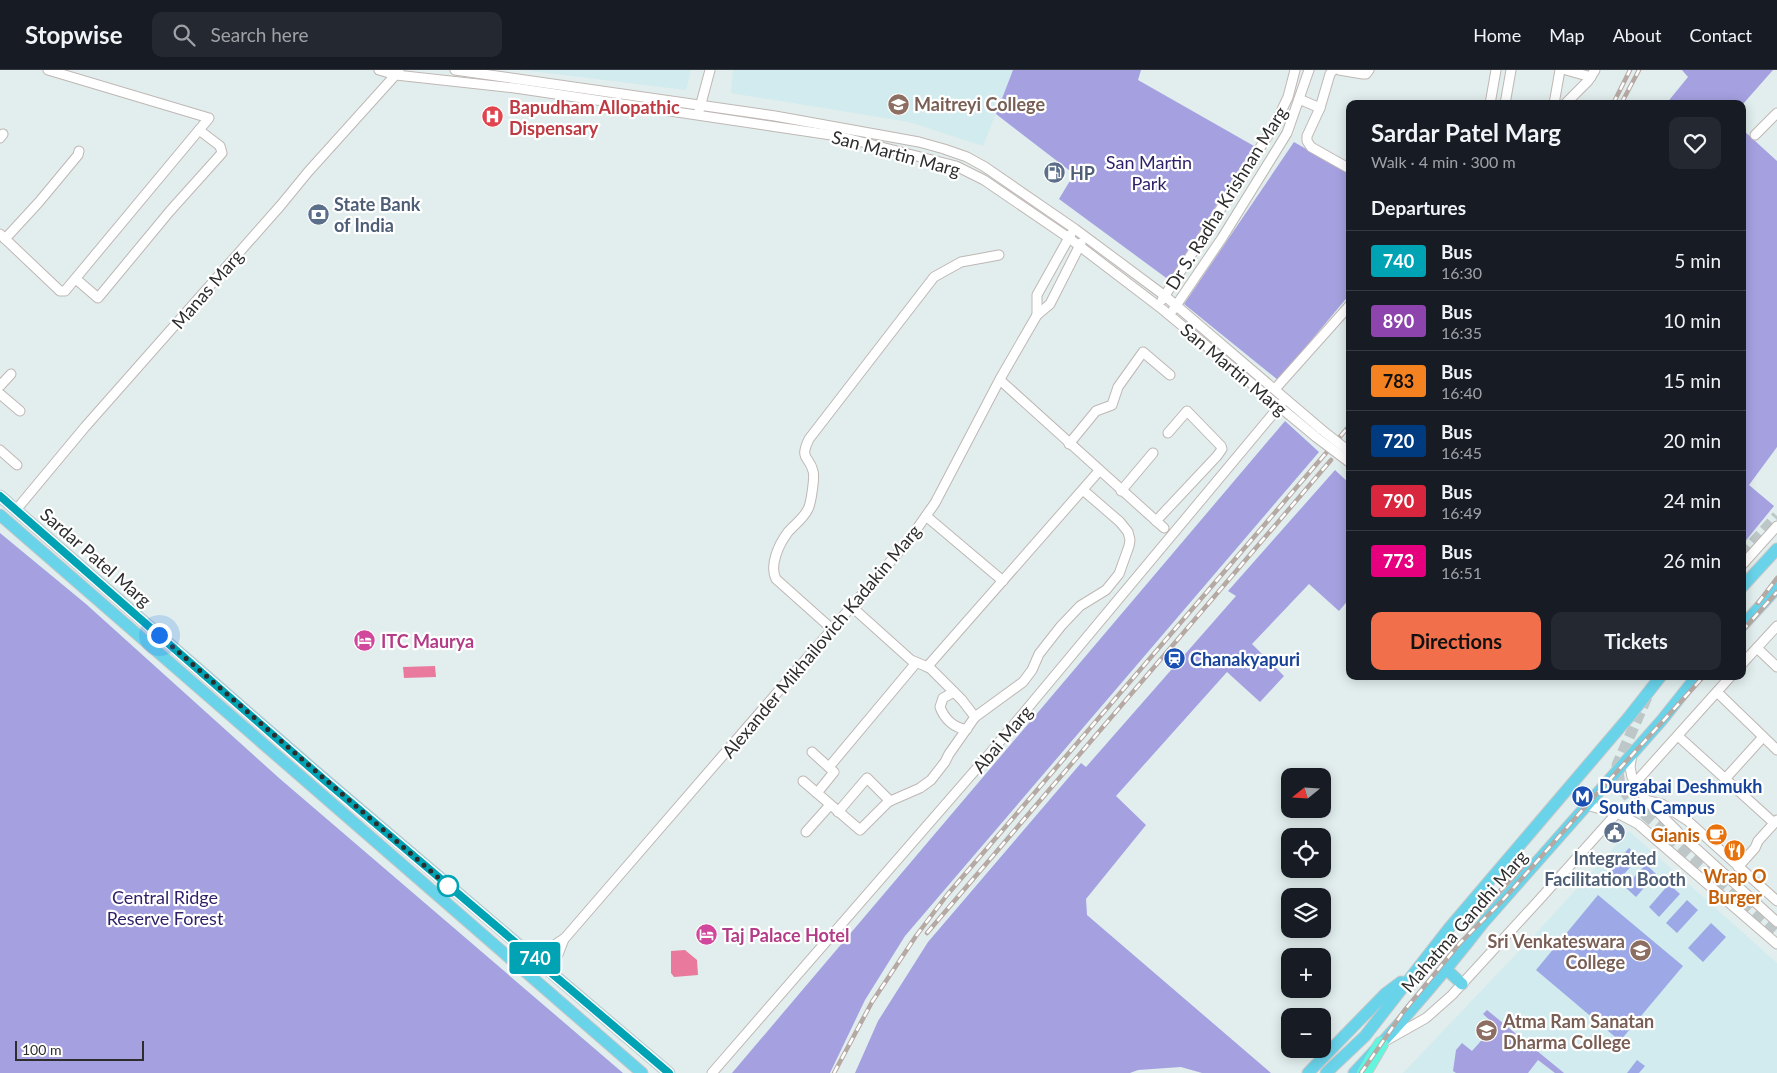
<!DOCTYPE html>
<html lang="en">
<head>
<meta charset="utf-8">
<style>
	:root { --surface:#171b24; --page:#242831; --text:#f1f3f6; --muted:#9ea1a6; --line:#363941; --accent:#f16f4a }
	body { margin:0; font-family:Lato,sans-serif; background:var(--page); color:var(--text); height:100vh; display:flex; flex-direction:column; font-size:19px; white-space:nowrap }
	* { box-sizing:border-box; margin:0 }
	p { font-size:16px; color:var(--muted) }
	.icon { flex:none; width:28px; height:28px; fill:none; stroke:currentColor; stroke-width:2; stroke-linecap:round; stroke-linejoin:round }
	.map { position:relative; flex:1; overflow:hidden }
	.details { position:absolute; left:1346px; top:30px; width:400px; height:580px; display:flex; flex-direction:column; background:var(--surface); border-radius:10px; box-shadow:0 2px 12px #0003 }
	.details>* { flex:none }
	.badge { padding:0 10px; border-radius:4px; font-size:18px; line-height:32px }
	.needle { width:32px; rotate:252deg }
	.controls { position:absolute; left:1281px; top:698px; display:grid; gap:10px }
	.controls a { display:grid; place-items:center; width:50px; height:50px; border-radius:10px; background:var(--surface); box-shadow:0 2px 12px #0003; font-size:25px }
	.scale { position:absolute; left:15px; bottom:12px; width:129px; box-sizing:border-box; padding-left:5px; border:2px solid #2d2d2d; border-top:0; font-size:14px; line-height:18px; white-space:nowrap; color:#2d2d2d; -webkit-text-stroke:4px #fff; paint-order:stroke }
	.you { position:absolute; width:25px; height:25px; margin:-12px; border:4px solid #fff; border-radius:50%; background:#1a73e8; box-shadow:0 0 0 8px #1a73e833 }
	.map>.badge { position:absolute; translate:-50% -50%; box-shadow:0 0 0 2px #fff }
	h2 { padding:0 25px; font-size:19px; line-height:45px }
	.round { display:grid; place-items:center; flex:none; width:52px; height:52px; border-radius:10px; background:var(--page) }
	.headline { display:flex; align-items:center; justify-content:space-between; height:85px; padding:0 25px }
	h1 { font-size:24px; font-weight:700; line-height:38px }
	.button { display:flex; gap:10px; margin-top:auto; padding:10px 25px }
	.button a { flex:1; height:58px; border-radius:10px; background:var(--accent); color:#111; font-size:20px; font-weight:700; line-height:58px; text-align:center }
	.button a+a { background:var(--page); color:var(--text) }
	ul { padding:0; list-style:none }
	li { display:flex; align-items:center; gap:15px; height:60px; padding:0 25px; border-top:1px solid var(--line) }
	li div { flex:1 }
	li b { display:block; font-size:19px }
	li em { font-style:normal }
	li .badge { min-width:55px; font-weight:700; text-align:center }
	header { display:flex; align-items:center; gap:30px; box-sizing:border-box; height:70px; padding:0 25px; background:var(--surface); border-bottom:1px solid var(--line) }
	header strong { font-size:24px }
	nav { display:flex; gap:28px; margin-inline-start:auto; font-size:18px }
	.search { width:350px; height:45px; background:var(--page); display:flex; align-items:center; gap:12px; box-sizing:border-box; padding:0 18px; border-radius:10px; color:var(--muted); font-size:19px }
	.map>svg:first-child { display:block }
</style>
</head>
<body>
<header>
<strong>Stopwise</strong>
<div class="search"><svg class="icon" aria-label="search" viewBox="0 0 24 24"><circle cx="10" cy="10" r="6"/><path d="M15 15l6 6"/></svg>Search here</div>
<nav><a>Home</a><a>Map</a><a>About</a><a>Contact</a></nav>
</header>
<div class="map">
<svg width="1777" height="1003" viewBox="0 0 1777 1003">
	<rect width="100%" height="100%" fill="#e1eeed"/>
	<!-- education -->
	<g fill="#d1ebee">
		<polygon points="523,0 691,0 686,20"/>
		<polygon points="733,0 1013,0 983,76 909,52 731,23"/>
		<polygon points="1629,761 1777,893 1777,1003 1403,1003 1541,858"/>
	</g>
	<!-- green -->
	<g fill="#a5a1e1">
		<polygon points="1013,0 1141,0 1138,10 1254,76 1169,210 1059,129 1074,104 996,44"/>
		<polygon points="1682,0 1773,0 1743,34 1666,34 1688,7"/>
		<polygon points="1743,60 1777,91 1777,377 1749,415 1774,436 1743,474"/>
		<polygon points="1294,72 1350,104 1350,224 1278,310 1184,234"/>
		<polygon points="1285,351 1319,382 905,866 865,930 830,1003 732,1003"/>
		<polygon points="1335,400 1350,414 1350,528 1339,541 1309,514 1252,574 1284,606 1260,632 1227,602 1116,726 1146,755 1086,829 1087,845 1271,1003 1202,1003 1181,997 1138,1000 1130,1003 855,1003 878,951 928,872 1081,693 1086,697 1236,526 1228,521"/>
		<polygon points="0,463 86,534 279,708 623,1003 0,1003"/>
		<polygon points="1487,940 1564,1003 1555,1003 1538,990 1528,1003 1456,1003 1453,1001 1456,980 1462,973 1472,981 1495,955 1483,944"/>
	</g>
	<!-- pitch -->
	<g fill="#9da9e7">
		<polygon points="1629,778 1639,787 1619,810 1608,801"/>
		<polygon points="1646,794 1656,804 1636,827 1625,817"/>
		<polygon points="1669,814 1680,824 1659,847 1649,837"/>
		<polygon points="1598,825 1683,896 1620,971 1536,900"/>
		<polygon points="1687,830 1698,840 1677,863 1666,853"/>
		<polygon points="1711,853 1726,867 1703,892 1688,878"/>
		<polygon points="1637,990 1645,996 1639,1003 1627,1003"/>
	</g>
	<!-- water -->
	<g fill="#e97a9e">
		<polygon points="435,596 436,607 404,608 403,597"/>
		<polygon points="685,880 697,890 698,905 674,907 671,903 671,881"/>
	</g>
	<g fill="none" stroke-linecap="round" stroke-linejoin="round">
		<!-- major-tunnel -->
		<g stroke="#bdc7c7" stroke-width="11" stroke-dasharray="11 5.5" stroke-linecap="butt">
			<polyline points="1742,485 1777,446"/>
			<polyline points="1647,627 1617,695 1620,715 1631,731 1639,739 1777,863"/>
		</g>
		<defs>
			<g id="minor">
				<polyline points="379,0 396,5 515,18 838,66 956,96 984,110 1069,168 1162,239 1316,367"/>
				<polyline points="455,0 775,46 919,72 944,79 967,87 985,97 1075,159 1165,226 1322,360"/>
				<polyline points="1333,0 1330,4 1320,38 1307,66 1307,71 1311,77 1350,99"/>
				<polyline points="1339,0 1363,4 1366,4 1369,0"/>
				<polyline points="1566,0 1591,7"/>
				<polyline points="1299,29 1320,38"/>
				<polyline points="1490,34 1496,0"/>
				<polyline points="1505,34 1511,0"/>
				<polyline points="1554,34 1560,0"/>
				<polyline points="1565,34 1588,11 1595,0"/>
				<polyline points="699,41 710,0"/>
				<polyline points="1755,65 1777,43"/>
				<polyline points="0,68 3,64"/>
				<polyline points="0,164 60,221 65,221 209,48 48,0"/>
				<polyline points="5,169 39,132 78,85 79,81"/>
				<polyline points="76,209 98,228 170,141 222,83 220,76 199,60"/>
				<polyline points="1162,230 1274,56 1288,27 1295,0"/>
				<polyline points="1173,240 1222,168 1287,63 1309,0"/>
				<polyline points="1037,245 1037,225 1071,164"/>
				<polyline points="1000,310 1164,458"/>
				<polyline points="0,316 11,304"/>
				<polyline points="1275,319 1350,235"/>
				<polyline points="0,324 20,341"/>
				<polyline points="1069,374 1096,341 1112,335 1118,317 1143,282 1170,305"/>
				<polyline points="0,380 17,395"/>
				<polyline points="1121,421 1153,383"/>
				<polyline points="16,440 85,357 281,135 308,102 399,1"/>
				<polyline points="926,446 1003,511"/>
				<polyline points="1156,451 1217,386 1222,379 1221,376 1187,341 1168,363"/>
				<polyline points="1742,495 1777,456"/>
				<path d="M832,559L776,509C769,495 779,474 788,462C794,455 804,448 808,439C811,434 815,406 813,401C809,385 799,390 809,369L934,207L961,192L999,185"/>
				<polyline points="1757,578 1777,597"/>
				<polyline points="1742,594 1777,556"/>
				<polyline points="927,597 1099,401"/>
				<path d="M954,622L943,628L940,637C944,648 954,659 967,659"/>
				<polyline points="1717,622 1777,680"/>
				<polyline points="975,647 1023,612 1032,600 1039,584 1061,556 1080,536 1106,520 1119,504 1129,476 1130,470 1128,462 1120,452 1083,420"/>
				<polyline points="1678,666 1774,753"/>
				<polyline points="812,682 834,702 817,723 860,760 888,732 920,718 931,710 945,692 949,684 975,647 962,630 930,598 911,590 852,537"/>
				<polyline points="1632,684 1630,697 1632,707 1646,730 1677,761 1777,852"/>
				<polyline points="829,697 916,593"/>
				<polyline points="1725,709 1763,667"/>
				<polyline points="803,711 817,723"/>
				<polyline points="1635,713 1731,606"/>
				<polyline points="1646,730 1662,734 1688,751 1777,831"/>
				<polyline points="1586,735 1619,744 1638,754 1777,874"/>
				<polyline points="838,742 867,708 890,731"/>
				<polyline points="806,762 830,735"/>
				<polyline points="1738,797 1755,778 1758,771 1777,750"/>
				<polyline points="535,888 565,868 909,470 935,433 1000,309 1037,245 1050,234 1081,173"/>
				<polyline points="551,902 564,869"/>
				<polyline points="1387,970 1426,948 1452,925 1539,830 1617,743"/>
				<polyline points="712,1003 991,682 1282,333"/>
			</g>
			<g id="major">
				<polyline points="0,426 323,708 669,1003"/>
				<polyline points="0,445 642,1003"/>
				<polyline points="1742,517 1777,479"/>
				<polyline points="1742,556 1777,518"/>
				<polyline points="1446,899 1462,914"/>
				<polyline points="1308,1003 1385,924 1401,912"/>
				<polyline points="1326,1003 1365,966 1450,857 1628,648 1661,606"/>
				<path d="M1354,1003C1399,955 1443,905 1483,853L1662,650L1697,606"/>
			</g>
			<polyline id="highway" points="1364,1003 1381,974"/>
		</defs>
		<!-- minor casing -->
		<use href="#minor" stroke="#bfb7b4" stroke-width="11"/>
		<!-- major casing -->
		<use href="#major" stroke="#c8c8c8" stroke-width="13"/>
		<!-- highway casing -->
		<use href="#highway" stroke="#c8c8c8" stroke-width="16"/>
		<!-- minor -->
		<use href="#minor" stroke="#fff" stroke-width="9"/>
		<!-- major -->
		<use href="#major" stroke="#69d3ea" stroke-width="11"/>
		<!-- highway -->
		<use href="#highway" stroke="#63f6df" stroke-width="14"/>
		<defs>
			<g id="rail">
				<polyline points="1613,34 1630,0"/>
				<polyline points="1621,34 1639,0"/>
				<polyline points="1758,533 1777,508"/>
				<polyline points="1742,561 1777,522"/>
				<polyline points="1479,844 1529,789"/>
				<polyline points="927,863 1331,390"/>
				<polyline points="834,1003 872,932 916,866 947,825 1350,355"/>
				<polyline points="1361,1003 1404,941 1460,873 1502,831 1592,729 1704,606"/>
			</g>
		</defs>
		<!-- rail casing -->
		<use href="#rail" stroke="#b6a8a3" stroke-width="4.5"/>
		<!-- rail -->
		<use href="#rail" stroke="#fff" stroke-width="2.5" stroke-dasharray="8" stroke-linecap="butt"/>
		<defs>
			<g id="minor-bridge">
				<polyline points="1322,360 1350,382"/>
				<polyline points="1316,367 1349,392"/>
			</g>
		</defs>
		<!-- minor-bridge casing -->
		<use href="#minor-bridge" stroke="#bfb7b4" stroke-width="11" stroke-linecap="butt"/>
		<!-- minor-bridge -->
		<use href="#minor-bridge" stroke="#fff" stroke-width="9"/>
	</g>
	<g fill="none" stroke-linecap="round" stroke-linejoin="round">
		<defs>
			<polyline id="line" points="0,426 322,708 669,1003"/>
		</defs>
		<!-- line casing -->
		<use href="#line" stroke="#fff" stroke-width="11"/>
		<!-- line -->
		<use href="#line" stroke="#00a3b4" stroke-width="8"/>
		<!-- walk -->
		<polyline stroke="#2d2d2d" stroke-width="5" stroke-dasharray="0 9" points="159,565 448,816"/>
	</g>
	<!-- icons -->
	<defs>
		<symbol id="university-disc" viewBox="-11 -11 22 22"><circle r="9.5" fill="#8d6e63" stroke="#fff"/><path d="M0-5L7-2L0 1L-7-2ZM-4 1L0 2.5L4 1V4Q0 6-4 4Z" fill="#fff"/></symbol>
		<symbol id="hospital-disc" viewBox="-11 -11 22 22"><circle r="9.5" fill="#e0444e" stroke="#fff"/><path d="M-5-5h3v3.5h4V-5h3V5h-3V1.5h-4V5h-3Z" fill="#fff"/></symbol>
		<symbol id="fuel-disc" viewBox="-11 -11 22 22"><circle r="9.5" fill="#5c6f8a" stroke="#fff"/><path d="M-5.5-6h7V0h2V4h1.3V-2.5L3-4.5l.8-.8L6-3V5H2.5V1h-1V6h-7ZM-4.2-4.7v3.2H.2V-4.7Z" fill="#fff"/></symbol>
		<symbol id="bank-disc" viewBox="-11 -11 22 22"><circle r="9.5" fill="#5c6f8a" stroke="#fff"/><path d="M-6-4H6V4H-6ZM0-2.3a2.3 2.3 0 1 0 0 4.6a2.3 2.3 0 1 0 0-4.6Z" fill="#fff"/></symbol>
		<symbol id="hotel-disc" viewBox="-11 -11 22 22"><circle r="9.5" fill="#d1479c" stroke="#fff"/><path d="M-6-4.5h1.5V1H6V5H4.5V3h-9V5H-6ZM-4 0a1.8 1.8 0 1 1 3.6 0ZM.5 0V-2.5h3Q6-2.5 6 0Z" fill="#fff"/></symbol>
		<symbol id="station-disc" viewBox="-11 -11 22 22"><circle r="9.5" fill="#1a4fb4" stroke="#fff"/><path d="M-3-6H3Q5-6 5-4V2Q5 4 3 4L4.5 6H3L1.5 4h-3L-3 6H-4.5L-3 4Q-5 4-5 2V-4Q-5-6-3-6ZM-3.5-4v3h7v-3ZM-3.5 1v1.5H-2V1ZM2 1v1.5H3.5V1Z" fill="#fff"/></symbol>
		<symbol id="metro-disc" viewBox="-11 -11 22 22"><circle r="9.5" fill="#1a4fb4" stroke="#fff"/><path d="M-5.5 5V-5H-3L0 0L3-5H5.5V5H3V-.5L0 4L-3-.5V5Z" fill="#fff"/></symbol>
		<symbol id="civic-disc" viewBox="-11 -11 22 22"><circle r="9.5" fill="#5c6f8a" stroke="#fff"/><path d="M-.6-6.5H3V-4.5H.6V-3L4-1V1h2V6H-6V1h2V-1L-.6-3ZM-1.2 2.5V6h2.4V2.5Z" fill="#fff"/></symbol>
		<symbol id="cafe-disc" viewBox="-11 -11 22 22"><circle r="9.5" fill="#e8710a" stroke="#fff"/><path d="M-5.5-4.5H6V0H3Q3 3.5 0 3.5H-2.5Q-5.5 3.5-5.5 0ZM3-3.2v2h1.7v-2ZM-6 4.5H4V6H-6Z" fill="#fff"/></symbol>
		<symbol id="restaurant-disc" viewBox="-11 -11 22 22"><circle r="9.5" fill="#e8710a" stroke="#fff"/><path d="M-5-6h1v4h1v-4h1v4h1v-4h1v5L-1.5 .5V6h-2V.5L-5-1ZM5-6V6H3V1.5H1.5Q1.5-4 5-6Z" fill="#fff"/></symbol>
	</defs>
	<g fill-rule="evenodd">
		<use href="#university-disc" x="886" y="22" width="25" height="25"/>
		<use href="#hospital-disc" x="480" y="34" width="25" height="25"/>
		<use href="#fuel-disc" x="1042" y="90" width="25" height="25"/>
		<use href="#bank-disc" x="306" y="132" width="25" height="25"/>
		<use href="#hotel-disc" x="352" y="558" width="25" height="25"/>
		<use href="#station-disc" x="1162" y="576" width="25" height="25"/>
		<use href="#metro-disc" x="1570" y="714" width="25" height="25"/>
		<use href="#civic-disc" x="1602" y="750" width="25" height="25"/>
		<use href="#cafe-disc" x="1704" y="752" width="25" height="25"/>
		<use href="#restaurant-disc" x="1722" y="768" width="25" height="25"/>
		<use href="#hotel-disc" x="694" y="852" width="25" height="25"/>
		<use href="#university-disc" x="1628" y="868" width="25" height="25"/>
		<use href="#university-disc" x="1474" y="948" width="25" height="25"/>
	</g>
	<!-- markers -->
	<circle fill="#fff" stroke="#00a3b4" stroke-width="2.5" cx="448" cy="816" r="10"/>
	<g text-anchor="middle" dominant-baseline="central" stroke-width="4.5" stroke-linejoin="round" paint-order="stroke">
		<!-- education labels -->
		<g font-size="18" font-weight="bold" fill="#785e54" stroke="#fff" text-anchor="start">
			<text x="914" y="34">Maitreyi College</text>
			<text x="1625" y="871" text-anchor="end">Sri Venkateswara<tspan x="1625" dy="21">College</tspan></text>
			<text x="1503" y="951">Atma Ram Sanatan<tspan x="1503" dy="21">Dharma College</tspan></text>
		</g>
		<!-- health labels -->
		<g font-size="18" font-weight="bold" fill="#be3a42" stroke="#fff" text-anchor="start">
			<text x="509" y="37">Bapudham Allopathic<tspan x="509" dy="21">Dispensary</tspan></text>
		</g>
		<!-- street labels -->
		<g font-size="18" fill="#2d2d2d" stroke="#fff">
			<text transform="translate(896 83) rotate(15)">San Martin Marg</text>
			<text transform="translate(1226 128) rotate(-58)">Dr S. Radha Krishnan Marg</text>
			<text transform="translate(207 219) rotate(-49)">Manas Marg</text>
			<text transform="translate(1234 299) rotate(40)">San Martin Marg</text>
			<text transform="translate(96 487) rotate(41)">Sardar Patel Marg</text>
			<text transform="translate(821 571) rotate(-50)">Alexander Mikhailovich Kadakin Marg</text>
			<text transform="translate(1002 669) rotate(-50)">Abai Marg</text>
			<text transform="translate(1464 851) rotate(-49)">Mahatma Gandhi Marg</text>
		</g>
		<!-- park labels -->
		<g font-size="18" fill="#2e1f68" stroke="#fff">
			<text x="1149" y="92">San Martin<tspan x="1149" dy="21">Park</tspan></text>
			<text x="165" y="827">Central Ridge<tspan x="165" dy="21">Reserve Forest</tspan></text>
		</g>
		<!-- service labels -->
		<g font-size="18" font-weight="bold" fill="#4e5e75" stroke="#fff" text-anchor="start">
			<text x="1070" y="103">HP</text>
			<text x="334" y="134">State Bank<tspan x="334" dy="21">of India</tspan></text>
			<text x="1615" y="788" text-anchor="middle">Integrated<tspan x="1615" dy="21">Facilitation Booth</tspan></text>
		</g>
		<!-- hotel labels -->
		<g font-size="18" font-weight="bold" fill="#b23c85" stroke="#fff" text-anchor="start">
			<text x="381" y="571">ITC Maurya</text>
			<text x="722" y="865">Taj Palace Hotel</text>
		</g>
		<!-- transit labels -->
		<g font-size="18" font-weight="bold" fill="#164399" stroke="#fff" text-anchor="start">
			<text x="1190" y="589">Chanakyapuri</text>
			<text x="1599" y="716">Durgabai Deshmukh<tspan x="1599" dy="21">South Campus</tspan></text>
		</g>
		<!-- food labels -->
		<g font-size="18" font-weight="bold" fill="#c56008" stroke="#fff" text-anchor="end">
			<text x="1700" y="765">Gianis</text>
			<text x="1735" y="806" text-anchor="middle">Wrap O<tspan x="1735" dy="21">Burger</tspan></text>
		</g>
	</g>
</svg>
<div class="controls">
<a><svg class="needle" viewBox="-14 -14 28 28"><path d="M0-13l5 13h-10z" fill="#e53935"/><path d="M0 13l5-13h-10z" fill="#9ea1a6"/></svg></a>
<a><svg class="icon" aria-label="locate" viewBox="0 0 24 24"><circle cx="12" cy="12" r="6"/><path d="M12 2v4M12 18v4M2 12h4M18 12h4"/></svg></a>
<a><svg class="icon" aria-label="layers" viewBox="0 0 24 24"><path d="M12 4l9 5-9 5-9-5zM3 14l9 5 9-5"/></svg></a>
<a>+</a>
<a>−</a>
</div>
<div class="scale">100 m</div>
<div class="you" style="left:159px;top:565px"></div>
<b class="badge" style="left:535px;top:888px;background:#00a3b4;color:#fff">740</b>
<section class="details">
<div class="headline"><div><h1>Sardar Patel Marg</h1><p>Walk · 4 min · 300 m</p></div><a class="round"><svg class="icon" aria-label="heart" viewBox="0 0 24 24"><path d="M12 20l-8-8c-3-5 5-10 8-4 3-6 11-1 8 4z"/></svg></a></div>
<h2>Departures</h2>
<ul>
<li><span class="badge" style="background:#00a3b4;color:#fff">740</span><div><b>Bus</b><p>16:30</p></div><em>5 min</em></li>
<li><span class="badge" style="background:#8e44ad;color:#fff">890</span><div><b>Bus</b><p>16:35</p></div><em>10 min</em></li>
<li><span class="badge" style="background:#f58220;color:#111">783</span><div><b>Bus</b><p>16:40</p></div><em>15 min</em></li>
<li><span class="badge" style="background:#003b80;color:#fff">720</span><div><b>Bus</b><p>16:45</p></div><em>20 min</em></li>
<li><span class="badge" style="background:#d7263d;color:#fff">790</span><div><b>Bus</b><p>16:49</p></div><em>24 min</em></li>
<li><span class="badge" style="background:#e6007e;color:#fff">773</span><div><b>Bus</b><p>16:51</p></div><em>26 min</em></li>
</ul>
<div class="button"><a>Directions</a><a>Tickets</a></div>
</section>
</div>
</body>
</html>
